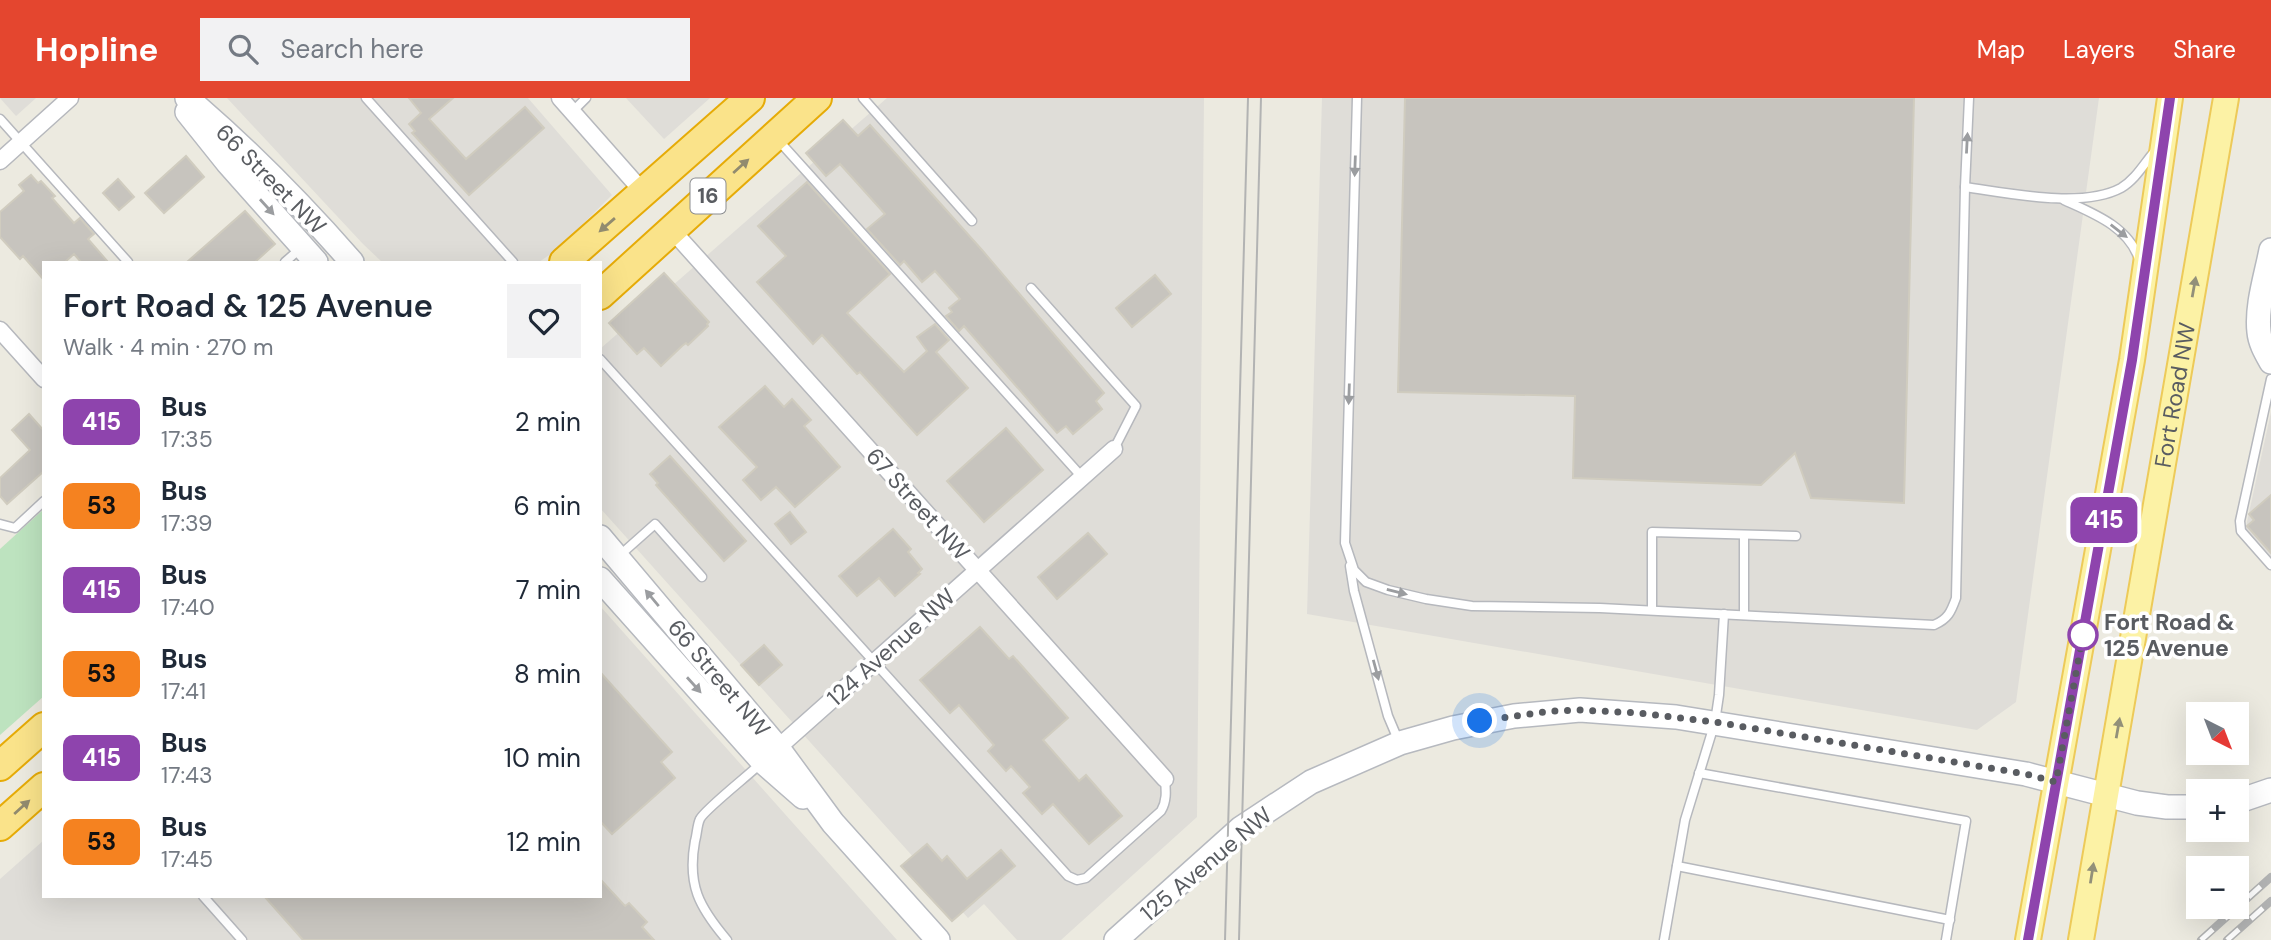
<!DOCTYPE html>
<html lang="en">
<head>
<meta charset="utf-8">
<style>
	:root { --surface:#fff; --page:#f2f2f3; --text:#1f2937; --muted:#747a83; --accent:#e4462f }
	body { margin:0; font-family:"DM Sans",sans-serif; background:var(--page); color:var(--text); height:100vh; display:flex; flex-direction:column; font-size:26px; white-space:nowrap }
	* { box-sizing:border-box; margin:0 }
	p { font-size:23px; color:var(--muted) }
	.icon { flex:none; width:38px; height:38px; fill:none; stroke:currentColor; stroke-width:2; stroke-linecap:round; stroke-linejoin:round }
	.map { position:relative; flex:1; overflow:hidden }
	.panel { position:absolute; left:42px; top:163px; width:560px; height:637px; display:flex; flex-direction:column; background:var(--surface); border-radius:0px; box-shadow:0 7px 28px #0002 }
	.panel>* { flex:none }
	.badge { padding:0 14px; border-radius:10px; font-size:24px; line-height:46px }
	.needle { width:46px; rotate:138deg }
	.controls { position:absolute; left:2186px; top:604px; display:grid; gap:14px }
	.controls a { display:grid; place-items:center; width:63px; height:63px; border-radius:0px; background:var(--surface); box-shadow:0 7px 28px #0002; font-size:35px }
	.you { position:absolute; width:35px; height:35px; margin:-18px; border:5px solid #fff; border-radius:50%; background:#1a73e8; box-shadow:0 0 0 10px #1a73e833 }
	.map>.badge { position:absolute; translate:-50% -50%; box-shadow:0 0 0 4px #fff }
	.round { display:grid; place-items:center; flex:none; width:74px; height:74px; border-radius:0px; background:var(--page) }
	.headline { display:flex; align-items:center; justify-content:space-between; height:119px; padding:0 21px }
	h1 { font-size:33px; font-weight:600; line-height:52px }
	ul { padding:0; list-style:none }
	li { display:flex; align-items:center; gap:21px; height:84px; padding:0 21px }
	li div { flex:1 }
	li b { display:block; font-size:26px }
	li em { font-style:normal }
	li .badge { min-width:77px; font-weight:700; text-align:center }
	header { display:flex; align-items:center; gap:42px; box-sizing:border-box; height:98px; padding:0 35px; background:var(--accent); color:#fff }
	header strong { font-size:33px }
	nav { display:flex; gap:38px; margin-inline-start:auto; font-size:24px }
	.search { width:490px; height:63px; background:var(--page); display:flex; align-items:center; gap:18px; box-sizing:border-box; padding:0 24px; border-radius:0px; color:var(--muted); font-size:26px }
	.map>svg:first-child { display:block }
</style>
</head>
<body>
<header>
<strong>Hopline</strong>
<div class="search"><svg class="icon" aria-label="search" viewBox="0 0 24 24"><circle cx="10" cy="10" r="6"/><path d="M15 15l6 6"/></svg>Search here</div>
<nav><a>Map</a><a>Layers</a><a>Share</a></nav>
</header>
<div class="map">
<svg width="2271" height="842" viewBox="0 0 2271 842">
	<rect width="100%" height="100%" fill="#eceae0"/>
	<!-- industrial -->
	<g fill="#dfddd8">
		<polygon points="0,0 36,0 16,18"/>
		<polygon points="227,0 528,0 612,97 558,151 539,164 382,164 363,146"/>
		<polygon points="626,0 710,0 664,41"/>
		<polygon points="887,0 1204,0 1197,719 1061,842 1017,842 984,806 968,820 600,410 600,251"/>
		<polygon points="1322,0 2099,0 2016,604 1977,632 1307,516"/>
		<polygon points="2271,314 2271,460 2245,433"/>
		<polygon points="600,508 897,842 0,842 0,781 44,742 44,798 600,798"/>
	</g>
	<!-- green -->
	<polygon fill="#bde3bf" points="44,411 44,598 0,637 0,451"/>
	<!-- building -->
	<g fill="#c7c4be" stroke="#d0ccbf" stroke-width="2">
		<polygon points="409,0 453,0 429,21 466,61 525,9 544,30 469,97 412,35 415,33 409,26 421,15"/>
		<polygon points="1405,0 1914,0 1904,405 1811,400 1795,355 1761,387 1573,380 1575,298 1398,294"/>
		<polygon points="843,22 858,38 870,27 982,152 1104,295 1096,303 1102,311 1073,336 1066,328 1057,335 964,228 959,233 946,218 952,214 949,210 960,201 935,173 922,184 904,163 900,167 867,131 885,116 840,66 826,78 806,55"/>
		<polygon points="186,58 204,79 164,115 145,95"/>
		<polygon points="31,77 38,85 41,83 55,98 52,100 74,125 80,120 94,136 88,141 108,164 81,164 74,156 65,164 44,164 44,182 23,158 20,161 0,139 0,114 24,93 19,87"/>
		<polygon points="118,81 134,99 119,112 103,95"/>
		<polygon points="807,84 890,176 847,215 904,274 927,253 917,239 935,226 949,242 936,254 968,290 917,337 860,274 857,276 822,237 813,246 757,184 786,158 758,128"/>
		<polygon points="245,113 275,146 255,164 187,164"/>
		<polygon points="664,175 709,224 707,226 708,228 688,247 686,245 682,248 661,268 644,250 637,256 609,225"/>
		<polygon points="1155,177 1171,196 1132,229 1116,210"/>
		<polygon points="765,288 784,309 792,301 811,322 804,328 840,369 795,409 776,389 761,402 743,382 757,369 719,329"/>
		<polygon points="29,316 44,333 44,373 7,406 0,398 0,380 30,352 12,332"/>
		<polygon points="1006,330 1043,372 984,424 947,383"/>
		<polygon points="670,358 746,443 724,463 656,387 658,385 650,376"/>
		<polygon points="2271,397 2271,455 2247,428 2254,422 2249,416"/>
		<polygon points="790,414 806,434 791,446 775,426"/>
		<polygon points="893,431 911,451 908,454 922,471 918,475 920,476 895,498 879,480 857,498 839,478"/>
		<polygon points="1088,435 1107,456 1057,501 1038,479"/>
		<polygon points="980,529 1009,561 1013,558 1068,620 1043,642 1079,683 1086,677 1122,718 1089,746 1053,706 1042,716 1023,695 1030,689 1011,668 1006,673 988,653 994,647 959,607 950,615 920,582"/>
		<polygon points="764,547 782,567 759,587 741,567"/>
		<polygon points="600,574 672,654 661,664 675,680 612,736 600,723"/>
		<polygon points="927,746 942,763 947,758 967,781 1001,752 1015,768 952,823 901,768"/>
		<polygon points="600,781 625,808 629,805 647,824 642,829 654,842 303,842 264,798 600,798"/>
	</g>
	<g fill="none" stroke-linecap="round" stroke-linejoin="round">
		<defs>
			<g id="lane">
				<polyline points="366,0 513,164"/>
				<polyline points="863,0 972,123"/>
				<path d="M1357,0L1345,445L1354,472L1366,484L1388,492L1426,501L1472,508L1600,510L1934,527C1948,521 1951,514 1956,500L1965,89L1969,0"/>
				<polyline points="572,14 586,0"/>
				<polyline points="0,21 128,164"/>
				<polyline points="779,43 1082,379"/>
				<path d="M1965,89C2008,95 2082,111 2121,90C2135,82 2144,66 2154,54"/>
				<path d="M2064,102C2092,115 2128,128 2139,161"/>
				<polyline points="285,164 301,150"/>
				<polyline points="1031,190 1136,308 1114,351"/>
				<path d="M600,261L1068,778L1077,782L1086,780L1161,713C1167,703 1166,693 1165,681"/>
				<polyline points="2271,281 2240,423 2241,433 2271,467"/>
				<polyline points="0,426 15,430 44,403"/>
				<polyline points="1744,437 1744,517"/>
				<polyline points="619,458 655,426 702,479"/>
				<polyline points="1350,468 1354,493 1388,618 1399,644"/>
				<polyline points="1652,512 1652,434 1796,438"/>
				<polyline points="1699,675 1966,723 1946,842"/>
				<polyline points="1677,768 1950,822"/>
				<polyline points="203,798 242,842"/>
				<path d="M727,842C699,809 687,787 695,743C697,737 697,727 700,721C704,712 750,676 760,666"/>
				<polyline points="1664,842 1685,722 1715,624 1719,597 1724,516"/>
			</g>
			<g id="street">
				<polyline points="560,0 644,95"/>
				<polyline points="0,63 70,0"/>
				<polyline points="671,131 1165,681"/>
				<polyline points="0,232 44,281"/>
				<polyline points="772,655 1114,351"/>
			</g>
			<g id="secondary">
				<path d="M187,0C246,50 301,106 352,164"/>
				<polyline points="187,14 227,64 316,164"/>
				<path d="M2271,152C2266,178 2256,208 2259,234C2260,245 2266,255 2271,264"/>
				<polyline points="600,439 778,650 833,725 938,842"/>
				<polyline points="600,481 763,664 803,699"/>
				<polyline points="2236,704 2271,692"/>
				<polyline points="1116,842 1241,730 1311,684 1400,645 1453,630 1514,618 1580,612 1676,619 2026,676 2137,705 2167,709 2198,709"/>
			</g>
			<g id="primary">
				<polyline points="2028,842 2132,262 2170,0"/>
				<path id="s1" d="M2081,842L2226,0"/>
			</g>
			<g id="highway">
				<polyline points="564,164 750,0"/>
				<polyline points="600,197 817,0"/>
				<polyline points="0,668 44,629"/>
				<polyline points="0,728 44,689"/>
			</g>
		</defs>
		<!-- lane casing -->
		<use href="#lane" stroke="#b6b8bd" stroke-width="11"/>
		<!-- street casing -->
		<use href="#street" stroke="#b6b8bd" stroke-width="19"/>
		<!-- secondary casing -->
		<use href="#secondary" stroke="#b6b9bf" stroke-width="26"/>
		<!-- primary casing -->
		<use href="#primary" stroke="#edca59" stroke-width="28"/>
		<!-- highway casing -->
		<use href="#highway" stroke="#e6ab07" stroke-width="32"/>
		<!-- lane -->
		<use href="#lane" stroke="#fff" stroke-width="8"/>
		<!-- street -->
		<use href="#street" stroke="#fff" stroke-width="16"/>
		<!-- secondary -->
		<use href="#secondary" stroke="#fff" stroke-width="23"/>
		<!-- primary -->
		<use href="#primary" stroke="#fcf2a5" stroke-width="24"/>
		<!-- highway -->
		<use href="#highway" stroke="#fae38a" stroke-width="28"/>
		<!-- tram -->
		<g stroke="#b2b3b3" stroke-width="2">
			<polyline points="1225,842 1248,0"/>
			<polyline points="1239,842 1261,0"/>
		</g>
		<defs>
			<g id="rail">
				<polyline points="2201,842 2271,779"/>
				<polyline points="2227,842 2271,803"/>
			</g>
		</defs>
		<!-- rail casing -->
		<use href="#rail" stroke="#b2b3b3" stroke-width="8"/>
		<!-- rail -->
		<use href="#rail" stroke="#fff" stroke-width="5" stroke-dasharray="16" stroke-linecap="butt"/>
	</g>
	<!-- one-way arrows -->
	<defs><path id="oneway-solid" d="M-6-.8H1V-3.2L6.5 0L1 3.2V.8H-6Z" transform="scale(1.75)"/></defs>
	<g fill="#9b9da0">
		<use href="#oneway-solid" transform="translate(1967 45) rotate(-87)"/>
		<use href="#oneway-solid" transform="translate(1355 68) rotate(92)"/>
		<use href="#oneway-solid" transform="translate(267 109) rotate(48)"/>
		<use href="#oneway-solid" transform="translate(2119 133) rotate(38)"/>
		<use href="#oneway-solid" transform="translate(1349 296) rotate(92)"/>
		<use href="#oneway-solid" transform="translate(1397 494) rotate(14)"/>
		<use href="#oneway-solid" transform="translate(652 500) rotate(-130)"/>
		<use href="#oneway-solid" transform="translate(1376 572) rotate(75)"/>
		<use href="#oneway-solid" transform="translate(694 587) rotate(48)"/>
	</g>
	<g fill="#918b6f">
		<use href="#oneway-solid" transform="translate(741 68) rotate(-42)"/>
		<use href="#oneway-solid" transform="translate(607 127) rotate(139)"/>
		<use href="#oneway-solid" transform="translate(22 709) rotate(-42)"/>
	</g>
	<g fill="#929079">
		<use href="#oneway-solid" transform="translate(2194 189) rotate(-80)"/>
		<use href="#oneway-solid" transform="translate(2118 630) rotate(-80)"/>
		<use href="#oneway-solid" transform="translate(2092 775) rotate(-81)"/>
	</g>
	<g fill="none" stroke-linecap="round" stroke-linejoin="round">
		<defs>
			<polyline id="line" points="2028,842 2132,262 2170,0"/>
		</defs>
		<!-- line casing -->
		<use href="#line" stroke="#fff" stroke-width="16"/>
		<!-- line -->
		<use href="#line" stroke="#8e44ad" stroke-width="10"/>
		<!-- walk -->
		<polyline stroke="#595c61" stroke-width="7" stroke-dasharray="0 12.6" points="1480,623 1552,613 1580,612 1639,615 1715,624 2026,676 2056,684 2083,537"/>
	</g>
	<!-- markers -->
	<circle fill="#fff" stroke="#8e44ad" stroke-width="3.5" cx="2083" cy="537" r="14"/>
	<g text-anchor="middle" dominant-baseline="central" stroke-width="7" stroke-linejoin="round" paint-order="stroke">
		<!-- shield labels -->
		<rect fill="#fff" stroke="#8b8d90" stroke-width="2" x="690.5" y="80.5" width="35" height="35" rx="5"/>
		<g font-size="21" font-weight="bold" fill="#595c61">
			<text x="708" y="98">16</text>
		</g>
		<!-- street labels -->
		<g font-size="23" fill="#595c61" stroke="#fff">
			<text transform="translate(271 81) rotate(45)">66 Street NW</text>
			<text stroke="none"><textPath href="#s1" startOffset="553">Fort Road NW</textPath></text>
			<text transform="translate(918 406) rotate(48)">67 Street NW</text>
			<text transform="translate(891 549) rotate(-42)">124 Avenue NW</text>
			<text transform="translate(719 580) rotate(50)">66 Street NW</text>
			<text transform="translate(1206 766) rotate(-40)">125 Avenue NW</text>
		</g>
		<!-- stop labels -->
		<g font-size="23" font-weight="bold" fill="#595c61" stroke="#fff" text-anchor="start">
			<text x="2104" y="524">Fort Road &amp;<tspan x="2104" dy="26">125 Avenue</tspan></text>
		</g>
	</g>
</svg>
<div class="controls">
<a><svg class="needle" viewBox="-14 -14 28 28"><path d="M0-13l5 13h-10z" fill="#e53935"/><path d="M0 13l5-13h-10z" fill="#747a83"/></svg></a>
<a>+</a>
<a>−</a>
</div>
<div class="you" style="left:1480px;top:623px"></div>
<b class="badge" style="left:2104px;top:422px;background:#8e44ad;color:#fff">415</b>
<section class="panel">
<div class="headline"><div><h1>Fort Road &amp; 125 Avenue</h1><p>Walk · 4 min · 270 m</p></div><a class="round"><svg class="icon" aria-label="heart" viewBox="0 0 24 24"><path d="M12 20l-8-8c-3-5 5-10 8-4 3-6 11-1 8 4z"/></svg></a></div>
<ul>
<li><span class="badge" style="background:#8e44ad;color:#fff">415</span><div><b>Bus</b><p>17:35</p></div><em>2 min</em></li>
<li><span class="badge" style="background:#f58220;color:#111">53</span><div><b>Bus</b><p>17:39</p></div><em>6 min</em></li>
<li><span class="badge" style="background:#8e44ad;color:#fff">415</span><div><b>Bus</b><p>17:40</p></div><em>7 min</em></li>
<li><span class="badge" style="background:#f58220;color:#111">53</span><div><b>Bus</b><p>17:41</p></div><em>8 min</em></li>
<li><span class="badge" style="background:#8e44ad;color:#fff">415</span><div><b>Bus</b><p>17:43</p></div><em>10 min</em></li>
<li><span class="badge" style="background:#f58220;color:#111">53</span><div><b>Bus</b><p>17:45</p></div><em>12 min</em></li>
</ul>
</section>
</div>
</body>
</html>
